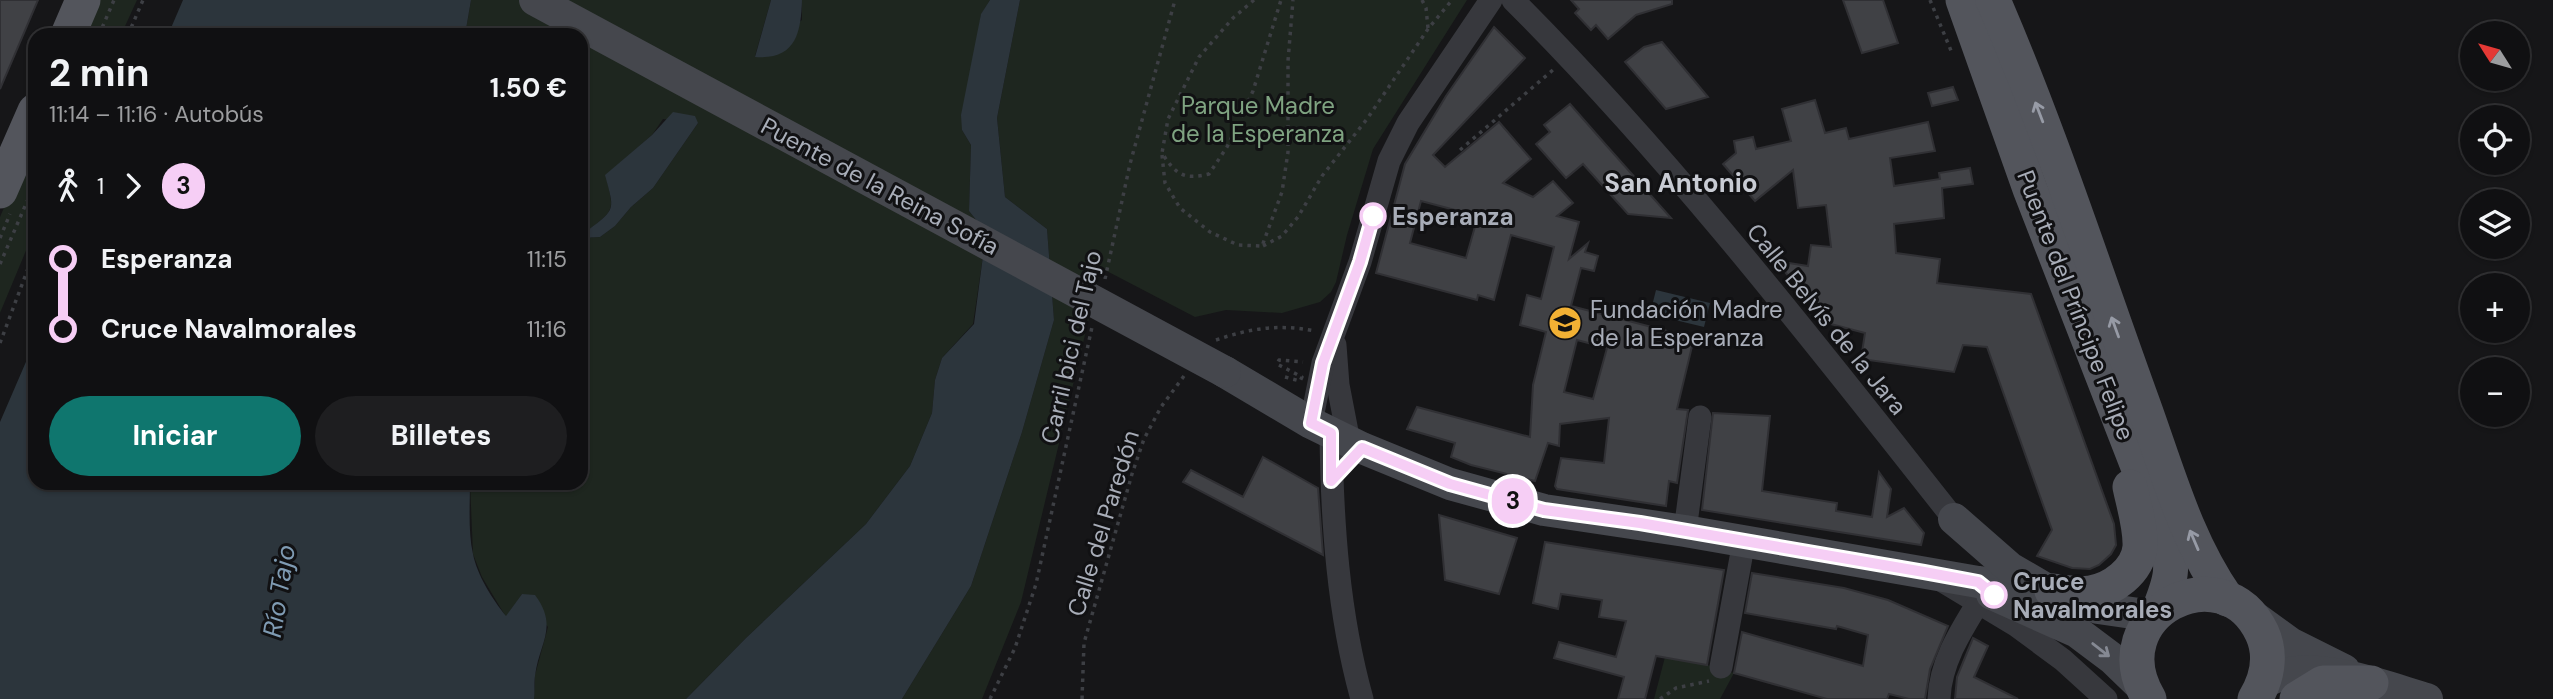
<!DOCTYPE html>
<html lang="es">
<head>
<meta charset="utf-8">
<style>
	:root { --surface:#101012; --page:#1e1e20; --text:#f1f3f6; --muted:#9c9d9f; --line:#303032; --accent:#0f766e }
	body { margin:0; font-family:"DM Sans",sans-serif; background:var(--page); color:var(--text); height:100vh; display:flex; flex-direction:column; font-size:26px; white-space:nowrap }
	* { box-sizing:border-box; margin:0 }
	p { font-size:23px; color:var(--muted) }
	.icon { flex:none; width:38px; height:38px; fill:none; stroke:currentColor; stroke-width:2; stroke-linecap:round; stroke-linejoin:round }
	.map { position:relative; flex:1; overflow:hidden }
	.details { position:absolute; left:28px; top:28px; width:560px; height:462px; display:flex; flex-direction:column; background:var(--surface); border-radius:21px; box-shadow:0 2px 5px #0004,0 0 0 2px var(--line) }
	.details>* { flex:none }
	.badge { padding:0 14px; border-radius:23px; font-size:24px; line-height:46px }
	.needle { width:46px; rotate:307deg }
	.controls { position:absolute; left:2460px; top:21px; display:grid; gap:14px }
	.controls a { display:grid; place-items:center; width:70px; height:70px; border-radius:50%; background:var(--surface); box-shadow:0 2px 5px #0004,0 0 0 2px var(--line); font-size:35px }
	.map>.badge { position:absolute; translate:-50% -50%; box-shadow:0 0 0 4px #fff }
	.legs { display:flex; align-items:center; gap:10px; height:77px; padding:0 21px; font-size:23px }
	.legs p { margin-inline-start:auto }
	.headline { display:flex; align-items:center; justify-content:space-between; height:119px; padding:0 21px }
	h1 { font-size:38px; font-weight:700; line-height:52px }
	.action { display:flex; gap:14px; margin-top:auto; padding:14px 21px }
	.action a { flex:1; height:80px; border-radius:42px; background:var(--accent); color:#fff; font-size:28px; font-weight:700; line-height:80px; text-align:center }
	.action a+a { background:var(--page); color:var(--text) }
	ul { padding:0 21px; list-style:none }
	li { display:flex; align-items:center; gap:24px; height:70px; font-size:26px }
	li i { display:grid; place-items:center; width:10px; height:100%; margin:0 9px; background:currentColor }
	li i::after { content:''; width:18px; height:18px; margin:-9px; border:5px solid; border-radius:50%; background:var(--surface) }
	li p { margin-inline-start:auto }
	li:first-child i { background:linear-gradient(#0000 50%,currentColor 0) }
	li:last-child i { background:linear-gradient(currentColor 50%,#0000 0) }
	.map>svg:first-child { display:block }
</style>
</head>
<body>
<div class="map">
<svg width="2553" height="699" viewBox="0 0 2553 699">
	<rect width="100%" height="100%" fill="#161618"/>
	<!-- green -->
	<g fill="#1e261f">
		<polygon points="93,0 137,0 121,35 78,35"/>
		<path d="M471,0H771L755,56L802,20V0H990L981,15L962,130L971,145L969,211L977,221L983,256L973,324L942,358L935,380L932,413L910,466L866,524L746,638L686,699H534L535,675L548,627L522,594L506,617L482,577L473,554L470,483H581V238L600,237L615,226L631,207L653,188L698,123L663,119L652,135L606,175C613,209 617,209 588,230L581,226V35H465Z"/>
		<polygon points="1020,0 1467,0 1373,149 1347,235 1336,282 1331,292 1320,302 1282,313 1226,310 1195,317 1101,268 1021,602 982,699 902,699 971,586 1022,432 1054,320 1047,229 1005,197 997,118"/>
		<polygon points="35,135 35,229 0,313 0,217"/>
		<polygon points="1665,657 1712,666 1734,673 1720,699 1654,699"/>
	</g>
	<!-- water -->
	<g fill="#2c353c">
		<polygon points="183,0 471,0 465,35 168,35"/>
		<path d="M771,0H802C801,34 795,60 755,57Z"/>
		<polygon points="990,0 1020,0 997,118 1005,197 1047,229 1054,320 1022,432 971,586 902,699 686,699 746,638 866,524 910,466 932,413 935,380 942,358 974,324 983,256 977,221 969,211 971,145 962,130 961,115 981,14"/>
		<path d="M673,112L695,116L698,123L653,188L631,207L615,226L600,237L581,238V226L588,230C617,209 614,209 605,175L652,135Z"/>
		<polygon points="1656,290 1710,303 1704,327 1650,314"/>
		<path d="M35,341V483H470C470,505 468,532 473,554C477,575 493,600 506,616L522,594L535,595C559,627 539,643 535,676C534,683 535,692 534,699H0V422Z"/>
	</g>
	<!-- building -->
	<g fill="#404145" stroke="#303034" stroke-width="2" fill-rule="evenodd">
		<polygon points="0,0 38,0 0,89"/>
		<polygon points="1571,0 1672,0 1672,4 1636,15 1608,39 1596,25 1591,30 1575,13 1579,9"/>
		<polygon points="1843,0 1883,0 1898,43 1862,53"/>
		<path d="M1494,27L1525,58L1433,155L1445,167L1499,122L1531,159L1503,183L1533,197L1553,181L1573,203L1557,216L1579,222L1569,259L1588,243L1585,252L1598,256L1594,271L1581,268L1571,306L1694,338L1677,409L1688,410L1677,483L1669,481L1666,506L1557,489L1555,486L1561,458L1604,463L1609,418L1560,424L1559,446L1548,443L1535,481L1471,465L1451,457L1455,443L1407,429L1417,407L1530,437L1533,385L1546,332L1520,325L1527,295L1541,299L1554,247L1511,235L1494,300L1478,295L1477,300L1376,273L1405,164L1446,96ZM1421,201L1470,214L1468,221L1476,223L1466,258L1410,243ZM1577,340L1607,348L1593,399L1564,392Z"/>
		<polygon points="1662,42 1708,97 1666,109 1625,62 1644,47"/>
		<polygon points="1953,87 1958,100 1932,106 1928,93"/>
		<polygon points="1815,100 1825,133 1846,128 1849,139 1928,122 1935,151 1890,158 1894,186 1940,179 1939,173 1970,168 1973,184 1942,188 1944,218 1894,224 1896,253 1940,259 1937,283 2031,294 2114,524 2116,545 2111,554 2099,565 2090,569 2072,568 2037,556 2052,530 1987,347 1963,345 1954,372 1861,359 1865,333 1827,323 1776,261 1808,266 1811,245 1831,247 1826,205 1798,208 1793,170 1755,201 1723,164 1736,153 1734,141 1753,137 1756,149 1791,141 1782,109"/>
		<polygon points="1570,104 1606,145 1671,218 1628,214 1583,164 1566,178 1536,144 1550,132 1544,125"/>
		<polygon points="1713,413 1770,416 1762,491 1837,503 1836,511 1872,517 1879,472 1891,489 1887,517 1904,508 1924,533 1921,545 1702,510"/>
		<polygon points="1263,457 1318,488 1323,555 1183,482 1191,470 1243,497"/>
		<polygon points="1439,515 1517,538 1499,594 1445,580"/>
		<polygon points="1545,542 1724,570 1707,665 1656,656 1645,699 1618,699 1624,677 1554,658 1559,642 1616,657 1626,621 1599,617 1602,600 1561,594 1558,609 1533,603"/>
		<polygon points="1752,573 1844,588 1888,600 1948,626 1930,669 1925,699 1909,699 1889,694 1887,699 1827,699 1734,673 1742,632 1863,666 1868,635 1837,626 1836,629 1745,613"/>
		<polygon points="1973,638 1988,646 1974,677 2018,699 1955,699 1957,677"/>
	</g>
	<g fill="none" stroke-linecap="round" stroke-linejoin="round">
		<!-- path -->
		<g stroke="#3d3f44" stroke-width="3.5" stroke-dasharray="3.5 5" stroke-linecap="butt">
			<path d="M1254,0L1233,18L1199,57L1168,119L1162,153C1176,175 1184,180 1209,174L1227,147L1253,91L1281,0"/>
			<polyline points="1422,0 1426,8 1428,28"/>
			<polyline points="1930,0 1952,53"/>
			<polyline points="99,35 114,0"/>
			<polyline points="128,35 143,0"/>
			<polyline points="1460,150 1554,69"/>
			<polyline points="1162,155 1165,183 1180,208 1210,232 1238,245 1262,246 1282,192 1288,152 1288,61 1293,0"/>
			<polyline points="0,238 10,214"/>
			<polyline points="1263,246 1282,236 1298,217 1322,176 1367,119 1428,29 1452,0"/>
			<polyline points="0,264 35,183"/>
			<polyline points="1105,279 1130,164 1175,0"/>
			<path d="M1216,340C1251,328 1279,324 1315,331"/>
			<polyline points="0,343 35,250"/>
			<polyline points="1285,377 1300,381 1302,377 1277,364 1279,360 1303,362"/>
			<polyline points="990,699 1015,648 1036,584 1092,327"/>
			<polyline points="1082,699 1084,643 1132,474 1144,439 1161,407 1184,376"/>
			<polyline points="1660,699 1676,688 1709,681"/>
		</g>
		<!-- street -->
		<g stroke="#37383d" stroke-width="23">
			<path d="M1513,0C1674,161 1813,341 1954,519"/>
			<polyline points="1335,345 1338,385 1349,442"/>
			<polyline points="1311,423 1323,363 1360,262 1389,161 1408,123 1491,0"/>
			<path d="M1331,433C1332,522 1338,613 1362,699"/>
			<polyline points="1685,531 1700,417"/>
			<polyline points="1939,579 2017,626 2063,660 2106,699"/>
			<polyline points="1721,667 1744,541"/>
			<path d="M1939,699C1940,664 1960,632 1978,603"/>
		</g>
		<!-- secondary -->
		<g stroke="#45474d" stroke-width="32">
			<polyline points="1225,372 1311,423 1362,448 1450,484 1544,510 1685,531 1978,582 2052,591 2098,608 2153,616"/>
			<polyline points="1954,519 2010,568 2041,586"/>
			<polyline points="1992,594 2077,632 2113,659 2142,687"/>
			<polyline points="2250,614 2290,643 2344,670"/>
			<path d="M2264,682C2272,679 2281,674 2289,673C2328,665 2389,688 2427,699"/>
		</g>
		<!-- primary -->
		<g stroke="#53555c" stroke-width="35">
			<path d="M1963,0L2030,189L2165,536C2175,567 2171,580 2159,610"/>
			<path d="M1993,0C2050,132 2094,269 2143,404C2167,470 2186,541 2227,599"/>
			<polyline points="68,35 83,0"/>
			<polyline points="0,191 35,111"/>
			<path d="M2052,591C2064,592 2078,595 2090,593C2112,590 2138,571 2140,547C2141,528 2134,506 2130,487"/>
			<path d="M2149,699C2098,614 2223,550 2262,633C2272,655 2267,679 2255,699"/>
			<polyline points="2297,699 2323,683 2371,683"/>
		</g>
		<!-- secondary-bridge -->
		<polyline stroke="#45474d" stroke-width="32" points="535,0 1225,372"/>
	</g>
	<!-- one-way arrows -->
	<defs><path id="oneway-shaft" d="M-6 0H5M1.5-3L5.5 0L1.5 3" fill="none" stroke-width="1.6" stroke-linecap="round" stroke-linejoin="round" transform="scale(1.75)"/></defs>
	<g stroke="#979ba6">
		<use href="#oneway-shaft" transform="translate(2039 112) rotate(-111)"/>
		<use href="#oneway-shaft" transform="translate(2115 327) rotate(-110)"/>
		<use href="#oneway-shaft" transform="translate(2194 540) rotate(-113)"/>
	</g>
	<use stroke="#858993" href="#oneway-shaft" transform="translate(2101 650) rotate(38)"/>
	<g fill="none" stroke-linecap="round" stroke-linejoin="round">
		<defs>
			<polyline id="line-1" points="1373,216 1360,262 1323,363 1311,423 1331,433 1331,481 1362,448 1450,484 1544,510 1640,523 1924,572 1978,582 1994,595"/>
		</defs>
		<!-- line-1 casing -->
		<use href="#line-1" stroke="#fff" stroke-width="16"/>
		<!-- line-1 -->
		<use href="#line-1" stroke="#f6cef5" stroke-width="10"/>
	</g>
	<!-- icons -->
	<defs>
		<symbol id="school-disc" viewBox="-11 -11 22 22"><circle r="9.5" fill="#f2b134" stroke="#111113"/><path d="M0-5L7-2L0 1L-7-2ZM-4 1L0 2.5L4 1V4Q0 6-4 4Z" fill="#111"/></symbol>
	</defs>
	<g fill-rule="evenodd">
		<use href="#school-disc" x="1546" y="304" width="38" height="38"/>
	</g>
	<!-- markers -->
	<g fill="#fff" stroke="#f6cef5" stroke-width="3.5">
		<circle cx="1373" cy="216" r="12"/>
		<circle cx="1994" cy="595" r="12"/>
	</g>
	<g text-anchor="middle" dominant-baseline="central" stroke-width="6" stroke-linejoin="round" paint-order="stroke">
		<!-- park labels -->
		<g font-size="24" fill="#7fa381" stroke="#111113">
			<text x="1258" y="105">Parque Madre<tspan x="1258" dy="28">de la Esperanza</tspan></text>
		</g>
		<!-- street labels -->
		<g font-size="24" fill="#a8adb8" stroke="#111113">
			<text transform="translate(880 186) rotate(28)">Puente de la Reina Sofía</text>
			<text transform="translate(2076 305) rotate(69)">Puente del Príncipe Felipe</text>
			<text transform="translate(1827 319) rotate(51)">Calle Belvís de la Jara</text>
			<text transform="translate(1071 347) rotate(-77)">Carril bici del Tajo</text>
			<text transform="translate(1103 523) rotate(-73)">Calle del Paredón</text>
		</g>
		<!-- stop labels -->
		<g font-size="24" font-weight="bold" fill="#a8adb8" stroke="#111113" text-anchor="start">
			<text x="1392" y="216">Esperanza</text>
			<text x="2013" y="581">Cruce<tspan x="2013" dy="28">Navalmorales</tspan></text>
		</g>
		<!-- poi labels -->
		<g font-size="24" fill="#a8adb8" stroke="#111113" text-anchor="start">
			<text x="1590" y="309">Fundación Madre<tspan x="1590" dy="28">de la Esperanza</tspan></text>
		</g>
		<!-- neighbourhood labels -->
		<g font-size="26" font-weight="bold" fill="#c9ccd4" stroke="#111113">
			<text x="1681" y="183">San Antonio</text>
		</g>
		<!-- water labels -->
		<g font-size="26" font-style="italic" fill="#7f9bb3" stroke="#111113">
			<text transform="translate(279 591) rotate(-81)">Río Tajo</text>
		</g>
	</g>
</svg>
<div class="controls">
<a><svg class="needle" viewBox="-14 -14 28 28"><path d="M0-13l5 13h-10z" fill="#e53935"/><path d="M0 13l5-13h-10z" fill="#9c9d9f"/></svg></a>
<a><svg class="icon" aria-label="locate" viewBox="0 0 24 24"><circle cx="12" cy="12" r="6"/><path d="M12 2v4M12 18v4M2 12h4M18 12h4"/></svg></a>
<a><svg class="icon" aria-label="layers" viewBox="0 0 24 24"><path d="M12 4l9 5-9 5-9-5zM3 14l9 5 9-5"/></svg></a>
<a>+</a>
<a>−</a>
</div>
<b class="badge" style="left:1513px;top:501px;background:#f6cef5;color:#111">3</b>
<section class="details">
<div class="headline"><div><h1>2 min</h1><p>11:14 – 11:16 · Autobús</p></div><b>1.50 €</b></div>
<div class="legs"><svg class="icon" aria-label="walk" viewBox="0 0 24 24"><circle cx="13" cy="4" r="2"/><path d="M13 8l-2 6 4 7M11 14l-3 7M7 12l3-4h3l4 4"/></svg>1<svg class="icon" aria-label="forward" viewBox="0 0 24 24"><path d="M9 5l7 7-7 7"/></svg><b class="badge" style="background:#f6cef5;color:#111">3</b></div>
<ul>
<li><i style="color:#f6cef5"></i><b>Esperanza</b><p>11:15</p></li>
<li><i style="color:#f6cef5"></i><b>Cruce Navalmorales</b><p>11:16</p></li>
</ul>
<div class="action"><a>Iniciar</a><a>Billetes</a></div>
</section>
</div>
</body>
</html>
